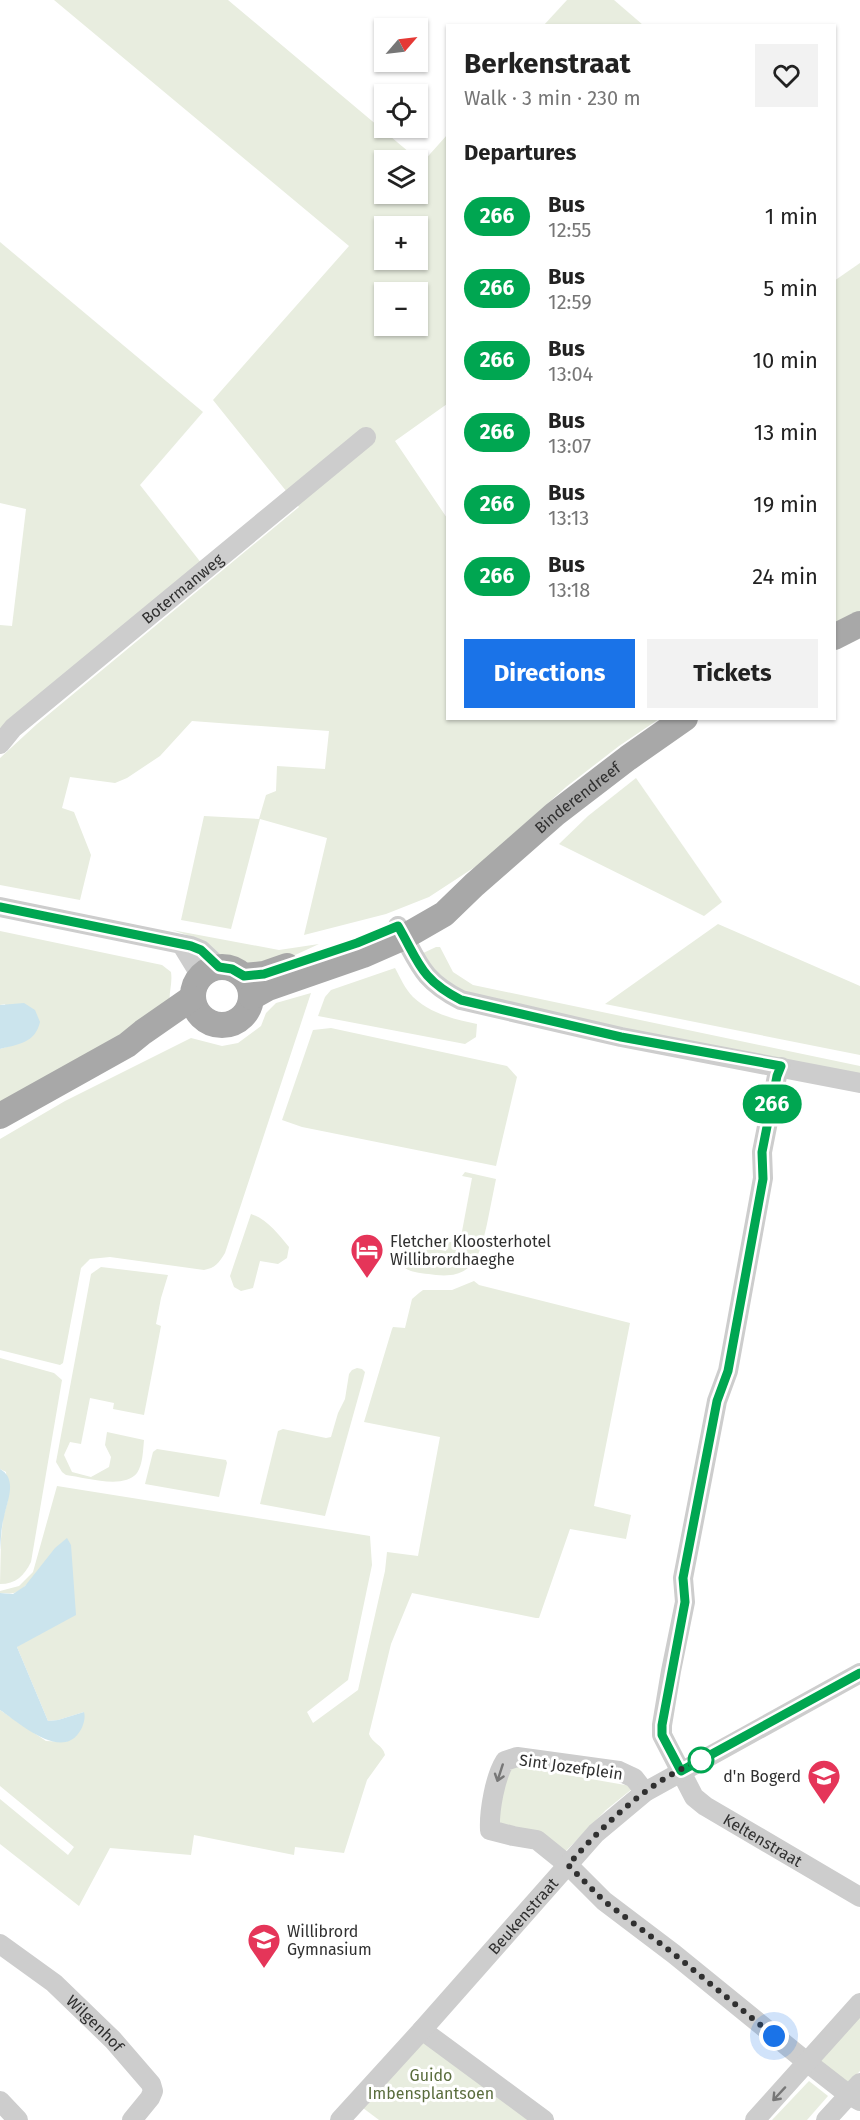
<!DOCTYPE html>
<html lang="en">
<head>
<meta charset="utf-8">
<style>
	:root { --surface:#fff; --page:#f2f2f2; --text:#222; --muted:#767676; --accent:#1a73e8 }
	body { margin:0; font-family:"Fira Sans",sans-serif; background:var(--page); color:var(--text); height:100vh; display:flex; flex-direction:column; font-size:22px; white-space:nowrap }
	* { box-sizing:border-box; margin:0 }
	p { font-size:20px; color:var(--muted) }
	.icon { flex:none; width:33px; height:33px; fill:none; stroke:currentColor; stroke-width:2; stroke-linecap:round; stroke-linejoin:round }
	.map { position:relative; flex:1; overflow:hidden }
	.panel { position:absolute; left:446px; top:24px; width:390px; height:696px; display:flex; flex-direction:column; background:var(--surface); border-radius:0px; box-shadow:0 2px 4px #0004 }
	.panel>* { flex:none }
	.badge { padding:0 12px; border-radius:20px; font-size:21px; line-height:39px }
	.needle { width:39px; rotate:62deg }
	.tools { position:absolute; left:374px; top:18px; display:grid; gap:12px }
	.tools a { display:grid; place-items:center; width:54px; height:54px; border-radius:0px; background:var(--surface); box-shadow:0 2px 4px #0004; font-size:30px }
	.you { position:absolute; width:30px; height:30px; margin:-15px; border:4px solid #fff; border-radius:50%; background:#1a73e8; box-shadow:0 0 0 9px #1a73e833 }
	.map>.badge { position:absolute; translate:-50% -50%; box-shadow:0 0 0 3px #fff }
	h2 { padding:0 18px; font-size:22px; line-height:54px }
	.round { display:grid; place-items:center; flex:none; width:63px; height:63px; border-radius:0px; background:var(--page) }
	.overview { display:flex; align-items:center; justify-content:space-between; height:102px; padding:0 18px }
	h1 { font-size:28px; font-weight:700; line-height:45px }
	.action { display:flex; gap:12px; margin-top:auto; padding:12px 18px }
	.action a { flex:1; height:69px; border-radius:0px; background:var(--accent); color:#fff; font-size:24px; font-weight:700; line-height:69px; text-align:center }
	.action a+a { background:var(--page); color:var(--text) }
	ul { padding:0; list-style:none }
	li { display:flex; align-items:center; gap:18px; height:72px; padding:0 18px }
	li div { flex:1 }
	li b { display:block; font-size:22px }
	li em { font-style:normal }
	li .badge { min-width:66px; font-weight:700; text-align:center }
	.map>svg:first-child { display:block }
</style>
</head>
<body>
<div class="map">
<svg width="860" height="2120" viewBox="0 0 860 2120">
	<rect width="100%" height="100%" fill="#fff"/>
	<!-- green -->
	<g fill="#e8eddf" fill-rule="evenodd">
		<path d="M54,0H228L422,163L447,135V404L395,441L447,518V718L659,719L619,746L566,787L481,863L429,897L386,914L304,935L327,838L260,819L231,929L181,920L204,816L259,819L266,795L276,791L277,766L325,769L329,731L192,721L160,756L127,778L115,783L70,777L62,808L74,812L91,855L80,900L0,885V758L37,724L299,507L213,400L349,246ZM384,160H417V194H384ZM384,226H417V260H384ZM384,292H417V326H384Z"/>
		<polygon points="567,0 614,0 643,25 544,25"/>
		<polygon points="0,242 203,412 140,485 202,564 0,734 0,625 12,626 26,509 0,503"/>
		<polygon points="860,263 860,611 834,623 834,281"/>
		<polygon points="636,778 722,902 704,916 559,844 588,816"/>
		<polygon points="718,924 860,986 860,1055 605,1004"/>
		<polygon points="172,930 279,950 319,944 278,963 240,965 220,960 190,936"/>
		<path d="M0,931L162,965L171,972C173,985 167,996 171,1008L0,1105V1049L16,1044L5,1004L0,1005Z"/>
		<polygon points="436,947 440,947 453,972 473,985 860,1066 860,1078 526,1012 447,986 421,954"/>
		<path d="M395,968C400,977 405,989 413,997C431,1014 454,1019 477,1024L476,1037L465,1044L318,1016L325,997L331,990Z"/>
		<path d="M311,993L225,1253C219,1263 215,1268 204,1270L110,1257L90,1259L81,1268L63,1363L60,1365L0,1350V1139L65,1101L191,1038L222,1046L238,1043L261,1026L266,1013L276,1003Z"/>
		<polygon points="331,1028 507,1066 517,1077 496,1166 302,1127 282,1120 313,1030"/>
		<path d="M465,1172L496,1179C493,1194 490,1209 487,1224C480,1255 474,1279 436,1275C423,1273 411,1274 401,1265L405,1243L446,1251L449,1242H460L472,1178L462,1176Z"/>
		<path d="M251,1214C267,1219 278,1234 289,1247L287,1258L278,1264L260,1261L253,1288L241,1291L234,1287L230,1276Z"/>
		<path d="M101,1267L168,1275L161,1298L156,1324L161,1326L144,1415L113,1409L114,1403L90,1398L81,1444L70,1442L64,1455L72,1472L91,1477L109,1467L111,1457L105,1445L107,1432L144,1440C143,1450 143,1464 137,1473C124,1490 84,1477 66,1475L62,1472L56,1462L91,1274Z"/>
		<path d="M474,1281L479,1285L630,1323L594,1506L631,1515L626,1539L570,1529L539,1618H536L412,1593L391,1644L369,1734C372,1743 383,1745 385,1755L367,1780L344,1853L295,1847L294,1855L194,1835L191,1855L110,1848L79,1906L0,1844V1799L68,1855L74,1847L0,1786V1710L46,1741L66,1742L84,1712L58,1720L48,1721L17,1647L67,1539C48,1551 33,1587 14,1593C10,1594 4,1593 0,1593V1591L19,1586L33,1572L57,1486L370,1536L372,1565L348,1680L307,1712L313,1723L358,1690L385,1571L387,1552L418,1556L440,1437L364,1422L392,1329L393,1327L405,1328L412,1299L419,1293L423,1290H452Z"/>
		<path d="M0,1358L54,1373L62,1380L31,1562C24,1576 16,1584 0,1584L1,1539L3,1518L8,1500L6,1472L0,1469Z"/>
		<polygon points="357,1368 362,1369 365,1372 363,1380 325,1516 260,1504 278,1431 283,1429 326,1438 331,1437 338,1413 345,1399 349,1374 352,1370"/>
		<polygon points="157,1449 226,1460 227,1463 219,1497 145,1484 153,1452"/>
		<polygon points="516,1766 631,1786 632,1789 606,1810 563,1854 496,1828 504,1774"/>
		<polygon points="860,2010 860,2071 847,2085 814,2061"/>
		<polygon points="421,2039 537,2120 379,2120 363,2108"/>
		<polygon points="809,2081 828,2096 807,2120 772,2120"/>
	</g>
	<!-- water -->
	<g fill="#cbe4ed">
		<path d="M24,1003L35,1010L40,1022C35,1043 19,1044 0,1049V1005Z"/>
		<path d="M0,1469C18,1479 7,1501 4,1517C1,1527 1,1539 0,1550Z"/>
		<path d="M67,1538L71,1545L76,1615L17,1647L48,1721L58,1720L84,1712C86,1718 83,1728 78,1734C59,1759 18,1722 0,1710V1593L13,1594L25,1586L55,1548Z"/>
	</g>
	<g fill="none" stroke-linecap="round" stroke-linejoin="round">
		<!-- minor -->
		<g stroke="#cdcdcd" stroke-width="20">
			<path id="s1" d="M0,744L13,728L366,437"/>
			<polyline points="0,907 191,946 201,950 219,967"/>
			<path d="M398,926C419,962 420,979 461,1000L621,1037L860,1083"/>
			<polyline points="182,945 201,976"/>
			<path id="s2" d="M781,1067L777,1076L762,1152L763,1178L728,1371L717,1401L683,1578L685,1602L671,1671L662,1725V1735L694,1797L705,1806L860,1897"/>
			<path d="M645,1792L634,1778L619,1771L517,1757L505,1761C495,1777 489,1811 490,1830L513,1836L537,1840L568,1865L604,1901L674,1954L808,2063L849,2095L860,2101"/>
			<path id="s3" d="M0,1944L54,1983L113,2040L151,2084L153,2091L150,2098L132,2120"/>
			<polyline points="422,2030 544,2120"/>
			<polyline points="0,2101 18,2120"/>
			<path id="s4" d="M340,2120L422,2030L596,1833L645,1792L860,1673"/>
			<polyline points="755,2120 860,2003"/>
			<polyline points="826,2120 860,2083"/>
		</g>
		<!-- major -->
		<g stroke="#a8a8a8" stroke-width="26">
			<polyline points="834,637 860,624"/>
			<circle cx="222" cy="996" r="29"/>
			<polyline points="244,976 264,974 287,966"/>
			<path id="s5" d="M252,997L268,988L363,955L404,937L444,914L474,885L555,814L628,758L685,718"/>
			<polyline points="0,1116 127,1045 143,1032 192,998"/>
		</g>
	</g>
	<!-- one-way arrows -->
	<defs><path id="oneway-shaft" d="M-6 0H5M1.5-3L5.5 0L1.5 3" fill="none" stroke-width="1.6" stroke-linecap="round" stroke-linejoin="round" transform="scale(1.5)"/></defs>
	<g stroke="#777">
		<use href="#oneway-shaft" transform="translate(500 1773) rotate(108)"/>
		<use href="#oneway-shaft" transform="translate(779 2094) rotate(133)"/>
	</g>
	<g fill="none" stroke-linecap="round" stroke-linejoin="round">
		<defs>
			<path id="line" d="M0,907L191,946L201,950L219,967L232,969L244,976L264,974L357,943L398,926C419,962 420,979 461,1000L621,1037L781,1066L777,1076L762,1152L763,1179L728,1371L717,1401L683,1578L685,1602L662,1725V1735L681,1771L860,1673"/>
		</defs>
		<!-- line casing -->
		<use href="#line" stroke="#fff" stroke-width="14"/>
		<!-- line -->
		<use href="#line" stroke="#00a651" stroke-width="9"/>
		<!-- walk -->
		<path stroke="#303030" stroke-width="6" stroke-dasharray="0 10.8" d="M701,1760C649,1781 605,1823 568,1865L604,1901L674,1954L774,2036"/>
	</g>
	<!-- icons -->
	<defs>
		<symbol id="hotel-pin" viewBox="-11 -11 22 30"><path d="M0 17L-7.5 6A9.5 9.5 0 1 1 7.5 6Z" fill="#e53559" stroke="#fff"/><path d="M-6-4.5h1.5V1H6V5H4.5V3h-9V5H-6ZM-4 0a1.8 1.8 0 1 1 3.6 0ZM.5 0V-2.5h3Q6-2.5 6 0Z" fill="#fff"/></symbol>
		<symbol id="school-pin" viewBox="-11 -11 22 30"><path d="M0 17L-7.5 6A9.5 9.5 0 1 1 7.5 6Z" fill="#e53559" stroke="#fff"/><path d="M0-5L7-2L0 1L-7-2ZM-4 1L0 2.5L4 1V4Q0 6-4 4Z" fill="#fff"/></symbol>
	</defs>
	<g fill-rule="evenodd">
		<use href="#hotel-pin" x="348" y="1231" width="38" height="52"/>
		<use href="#school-pin" x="805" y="1757" width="38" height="52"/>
		<use href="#school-pin" x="245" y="1921" width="38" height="52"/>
	</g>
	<!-- markers -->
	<circle fill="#fff" stroke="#00a651" stroke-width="3" cx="701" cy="1760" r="12"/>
	<g text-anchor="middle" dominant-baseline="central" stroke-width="6" stroke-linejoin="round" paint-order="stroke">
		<!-- street labels -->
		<g font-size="16" fill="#303030" stroke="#fff">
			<text stroke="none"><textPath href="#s1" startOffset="240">Botermanweg</textPath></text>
			<text stroke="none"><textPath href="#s5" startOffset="387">Binderendreef</textPath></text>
			<text transform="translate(571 1767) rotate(8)">Sint Jozefplein</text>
			<text stroke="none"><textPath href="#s2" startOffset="832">Keltenstraat</textPath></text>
			<text stroke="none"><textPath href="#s4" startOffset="274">Beukenstraat</textPath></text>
			<text stroke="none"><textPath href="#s3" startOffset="124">Wilgenhof</textPath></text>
		</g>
		<!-- poi labels -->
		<g font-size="16" fill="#303030" stroke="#fff" text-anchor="start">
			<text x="390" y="1241">Fletcher Kloosterhotel<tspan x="390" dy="18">Willibrordhaeghe</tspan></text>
			<text x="801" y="1776" text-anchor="end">d'n Bogerd</text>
			<text x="287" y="1931">Willibrord<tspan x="287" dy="18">Gymnasium</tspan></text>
		</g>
		<!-- park labels -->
		<g font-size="16" fill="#5a6d3d" stroke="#fff">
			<text x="431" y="2075">Guido<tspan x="431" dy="18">Imbensplantsoen</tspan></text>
		</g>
	</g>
</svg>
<div class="tools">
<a><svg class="needle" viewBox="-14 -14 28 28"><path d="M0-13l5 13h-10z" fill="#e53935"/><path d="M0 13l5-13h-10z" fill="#767676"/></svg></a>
<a><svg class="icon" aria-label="locate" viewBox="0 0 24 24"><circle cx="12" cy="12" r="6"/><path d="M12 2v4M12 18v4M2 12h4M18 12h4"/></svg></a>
<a><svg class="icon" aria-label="layers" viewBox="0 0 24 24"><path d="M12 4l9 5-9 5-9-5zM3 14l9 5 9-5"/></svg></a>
<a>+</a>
<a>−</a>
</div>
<div class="you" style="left:774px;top:2036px"></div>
<b class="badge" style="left:772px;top:1104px;background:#00a651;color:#fff">266</b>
<section class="panel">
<div class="overview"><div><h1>Berkenstraat</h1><p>Walk · 3 min · 230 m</p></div><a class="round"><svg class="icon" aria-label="heart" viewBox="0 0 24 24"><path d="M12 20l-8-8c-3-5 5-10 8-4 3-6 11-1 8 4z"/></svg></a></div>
<h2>Departures</h2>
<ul>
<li><span class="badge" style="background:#00a651;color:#fff">266</span><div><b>Bus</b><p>12:55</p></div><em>1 min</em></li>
<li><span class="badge" style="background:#00a651;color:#fff">266</span><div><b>Bus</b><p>12:59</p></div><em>5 min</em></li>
<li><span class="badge" style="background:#00a651;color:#fff">266</span><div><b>Bus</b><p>13:04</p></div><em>10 min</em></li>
<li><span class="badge" style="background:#00a651;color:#fff">266</span><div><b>Bus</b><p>13:07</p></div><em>13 min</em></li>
<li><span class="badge" style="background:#00a651;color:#fff">266</span><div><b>Bus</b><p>13:13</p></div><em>19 min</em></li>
<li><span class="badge" style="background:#00a651;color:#fff">266</span><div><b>Bus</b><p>13:18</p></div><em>24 min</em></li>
</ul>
<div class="action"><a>Directions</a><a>Tickets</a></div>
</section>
</div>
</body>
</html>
